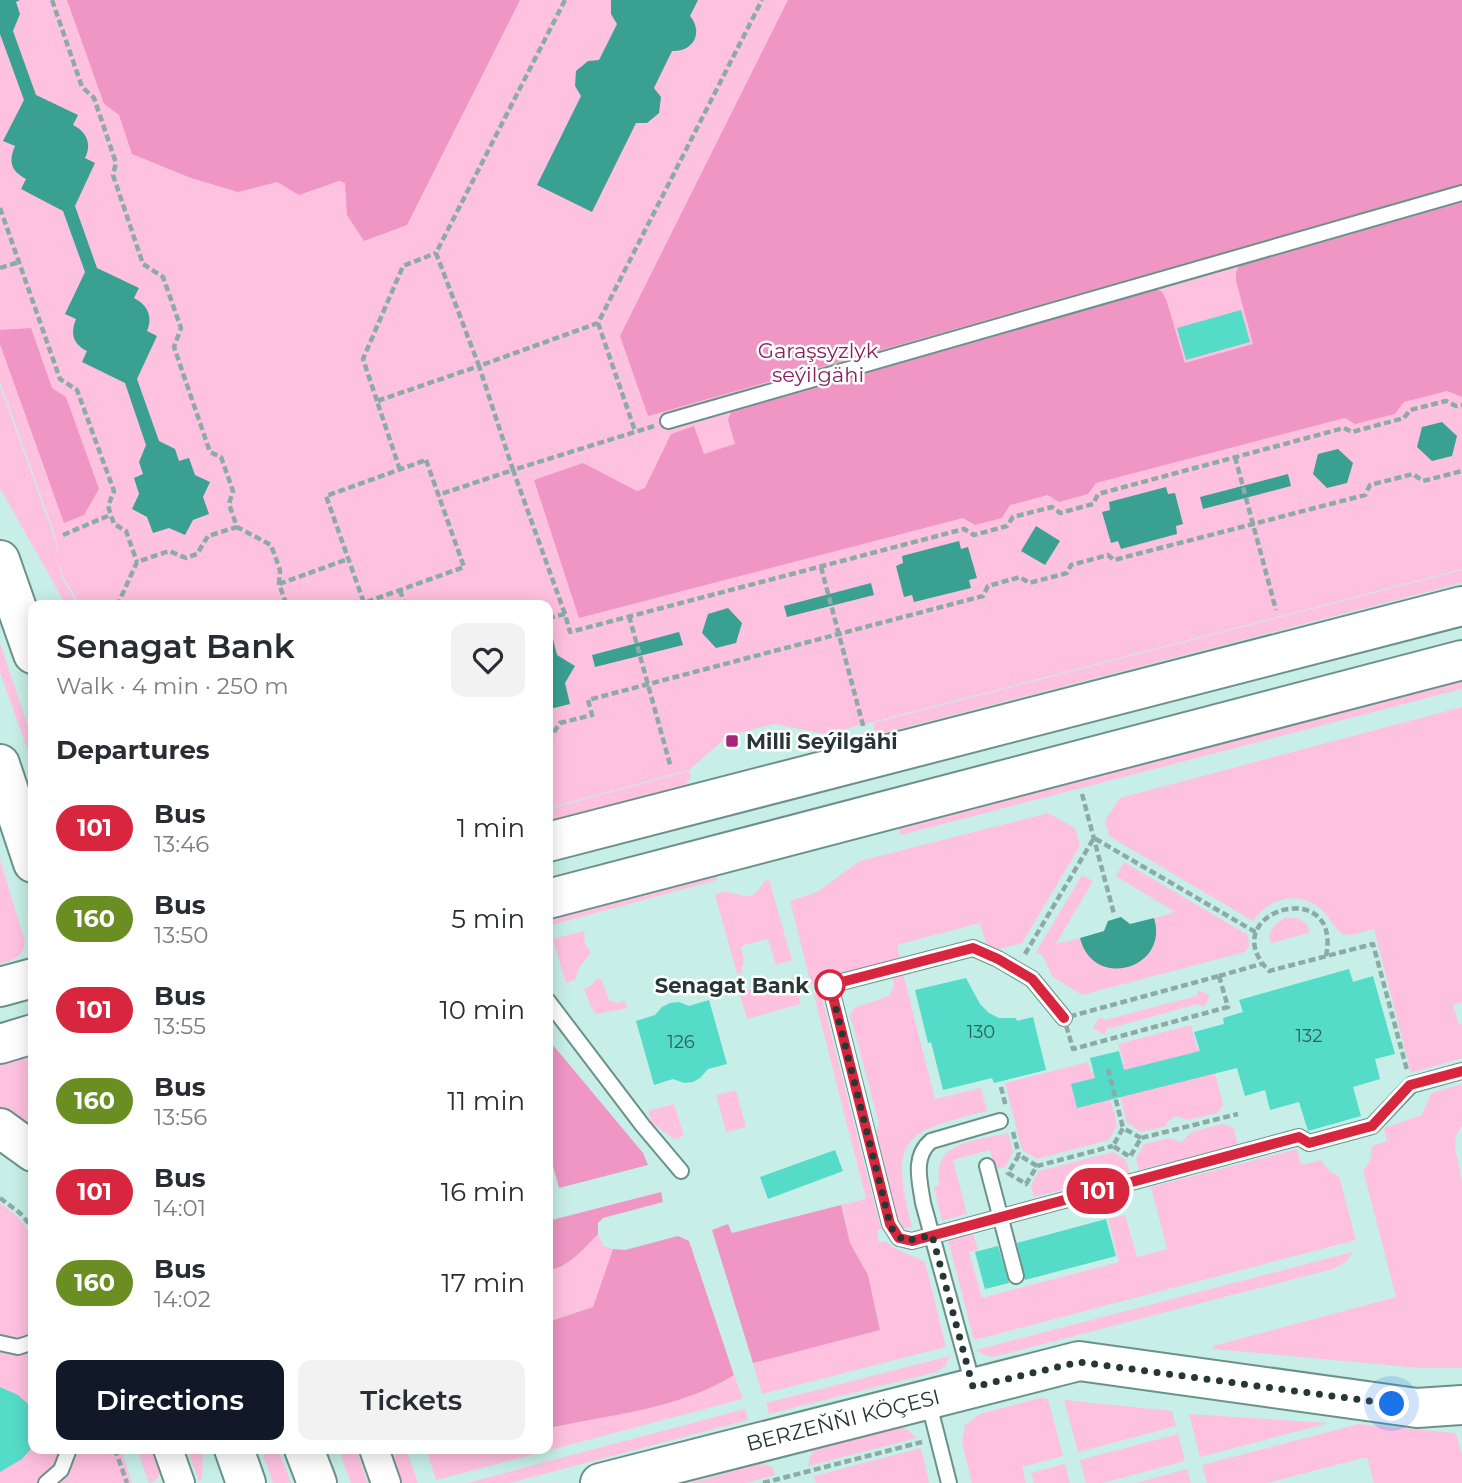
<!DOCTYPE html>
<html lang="en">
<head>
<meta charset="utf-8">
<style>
	:root { --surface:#fff; --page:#f2f2f3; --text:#2b2b33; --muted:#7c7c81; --accent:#111827 }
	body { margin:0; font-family:Montserrat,sans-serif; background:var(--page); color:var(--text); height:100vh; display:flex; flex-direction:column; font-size:26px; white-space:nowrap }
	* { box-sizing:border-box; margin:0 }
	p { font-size:23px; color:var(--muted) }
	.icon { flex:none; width:38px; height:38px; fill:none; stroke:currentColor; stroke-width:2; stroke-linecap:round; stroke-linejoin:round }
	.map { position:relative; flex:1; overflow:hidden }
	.sheet { position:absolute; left:28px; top:600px; width:525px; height:854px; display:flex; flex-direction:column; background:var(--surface); border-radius:14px; box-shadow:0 4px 18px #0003 }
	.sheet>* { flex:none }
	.badge { padding:0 14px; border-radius:23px; font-size:24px; line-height:46px }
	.you { position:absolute; width:35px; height:35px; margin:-18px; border:5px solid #fff; border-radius:50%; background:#1a73e8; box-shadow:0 0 0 10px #1a73e833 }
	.map>.badge { position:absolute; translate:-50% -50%; box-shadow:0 0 0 4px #fff }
	h2 { padding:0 28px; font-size:26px; line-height:63px }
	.round { display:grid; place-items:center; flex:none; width:74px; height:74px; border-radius:14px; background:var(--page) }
	.headline { display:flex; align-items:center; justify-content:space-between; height:119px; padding:0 28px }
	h1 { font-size:33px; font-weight:600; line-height:52px }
	.action { display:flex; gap:14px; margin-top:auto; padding:14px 28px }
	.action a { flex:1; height:80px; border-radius:14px; background:var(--accent); color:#fff; font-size:28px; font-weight:600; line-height:80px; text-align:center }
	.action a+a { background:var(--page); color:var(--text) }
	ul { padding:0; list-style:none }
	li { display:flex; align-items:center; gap:21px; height:91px; padding:0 28px }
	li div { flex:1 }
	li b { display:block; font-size:26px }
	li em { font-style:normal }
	li .badge { min-width:77px; font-weight:700; text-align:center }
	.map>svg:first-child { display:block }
</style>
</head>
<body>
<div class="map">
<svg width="1462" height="1483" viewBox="0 0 1462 1483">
	<rect width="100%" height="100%" fill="#c7efe7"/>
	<!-- green -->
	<g fill="#ffc1e0">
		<polygon points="0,0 1462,0 1462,569 826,734 774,724 728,736 689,770 548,808 548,606 80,605 63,577 59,562 62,578 78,605 66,605 0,488 0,386 54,536 59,558 55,535 0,382"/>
		<polygon points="1462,570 1462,583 876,735 873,723"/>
		<polygon points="0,643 33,742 33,765 0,672"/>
		<polygon points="1462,676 1462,689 901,835 897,823"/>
		<path d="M1462,707V1002L1453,1005L1459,1024H1462V1058L1411,1073L1374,929L1351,935L1342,934C1334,928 1331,920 1325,913C1303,889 1270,896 1253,921L1109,836L1105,820L1120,798Z"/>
		<polygon points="689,771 691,777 685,785 548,821 548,809"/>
		<polygon points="1048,813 1075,828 1080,846 1022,943 989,952 980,923 897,945 900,958 811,984 790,901 817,892 860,861"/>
		<path d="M0,860L25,941C24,956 13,961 0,964Z"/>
		<polygon points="1124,862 1248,935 1249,946 1245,952 1082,995 1053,977 1042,955 1036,952 1082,875 1093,881 1056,944 1080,938 1081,941 1154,944 1156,933 1154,918 1175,912 1116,876"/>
		<polygon points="716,875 717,880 548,926 548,915"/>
		<path d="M769,880L792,960L776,965L768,939L741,946L744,960L741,973L737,974L715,895C718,894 722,891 726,892C742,893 752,906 764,881Z"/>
		<path d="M1285,918C1296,917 1309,920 1309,933L1271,943C1266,932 1275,923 1285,918Z"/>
		<polygon points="584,931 585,944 591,953 580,966 575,980 566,983 553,939"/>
		<path d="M903,973L935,1099L981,1088L987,1111C903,1132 889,1137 912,1227L899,1230L875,1136L879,1124L852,1021L849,1016L854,1008L889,996L894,986L893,976Z"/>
		<polygon points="794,977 801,1004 747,1019 739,992"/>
		<polygon points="597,978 602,981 609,1000 617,1003 625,1001 627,1008 596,1014 590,1005 584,989 592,985"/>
		<polygon points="1199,990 1210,996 1204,1007 1198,1004 1107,1029 1104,1035 1093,1028 1099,1017 1105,1020 1196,996"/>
		<polygon points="821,994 881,1229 877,1231 879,1242 886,1241 892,1247 925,1262 946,1347 762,1394 753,1363 880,1329 868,1275 850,1243 841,1205 866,1199 814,995"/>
		<polygon points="1191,1025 1197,1048 1208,1046 1223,1105 1218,1113 1188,1120 1176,1116 1167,1122 1166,1126 1141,1132 1127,1123 1112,1067 1124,1064 1118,1044"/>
		<polygon points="33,1051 33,1129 0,1109 0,1059"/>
		<polygon points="1088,1062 1091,1072 1103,1069 1117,1125 1109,1140 1037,1159 1022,1150 1005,1083"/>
		<polygon points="1462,1084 1462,1125 1456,1136 1455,1147 1462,1184 1462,1368 1420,1368 1214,1349 1213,1346 1396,1297 1363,1170 1370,1161 1372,1146 1387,1141 1384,1128 1422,1115 1431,1093"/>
		<polygon points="736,1090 746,1127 726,1132 716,1095"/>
		<polygon points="674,1104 684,1136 674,1139 652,1123 648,1111"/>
		<polygon points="1222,1124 1234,1128 1238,1145 1139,1170 1136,1158 1144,1144 1170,1138 1182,1142 1191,1132"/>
		<path d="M1008,1133L1013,1152L1005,1167L995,1169L990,1150L953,1160L967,1214L942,1221L934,1187L940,1185C930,1141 977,1141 1008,1133Z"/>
		<polygon points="1297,1149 1301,1165 1321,1160 1330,1172 1339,1176 1356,1240 974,1340 948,1240 973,1234 978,1250 969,1252 982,1298 1119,1262 1108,1219 1125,1215 1137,1257 1167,1249 1151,1187"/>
		<polygon points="1113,1152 1126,1160 1130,1173 1034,1197 1031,1185 1039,1171"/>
		<polygon points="0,1203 18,1217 33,1236 33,1449 121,1449 132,1483 0,1483"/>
		<path d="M598,1234L603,1246L613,1249L593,1307L548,1322V1270C569,1268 584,1248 598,1234Z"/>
		<polygon points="1353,1252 1346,1262 1333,1269 993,1357 984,1355 976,1350"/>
		<polygon points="950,1356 945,1366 936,1372 769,1414 766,1403"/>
		<path d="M734,1375L743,1399L436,1480L426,1449H548V1428C609,1415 680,1409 734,1375Z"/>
		<polygon points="1040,1398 1048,1399 1063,1456 1022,1467 1026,1483 972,1483 962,1443 965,1425 980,1414"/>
		<polygon points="1064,1400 1172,1411 1176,1426 1078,1452"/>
		<polygon points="745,1409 748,1420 510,1483 467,1483"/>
		<polygon points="1189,1414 1329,1423 1200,1457"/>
		<polygon points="1359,1424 1456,1433 1462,1455 1462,1483 1374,1483 1367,1457 1267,1483 1207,1483 1202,1465"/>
		<polygon points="900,1427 908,1430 917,1438 808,1466 810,1456 815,1449"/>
		<polygon points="1178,1434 1185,1461 1103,1483 1086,1483 1080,1460"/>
		<polygon points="921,1448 929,1483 816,1483 814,1476"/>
		<path d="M137,1449H153C158,1461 166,1479 149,1483Z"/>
		<polygon points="187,1449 203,1449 202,1479 199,1481"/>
		<polygon points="261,1449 278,1449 291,1483 273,1483"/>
		<polygon points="339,1449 356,1449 368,1483 351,1483"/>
		<polygon points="391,1449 406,1449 418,1483 402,1483"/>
		<polygon points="763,1463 773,1468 775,1475 746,1483 689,1483"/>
		<polygon points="1065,1464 1070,1483 1034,1483 1031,1473"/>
		<polygon points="1187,1469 1191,1483 1136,1483"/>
	</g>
	<!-- forest -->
	<g fill="#ef96c5">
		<polygon points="67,0 520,0 407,225 364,241 347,215 345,183 339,181 299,195 277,182 238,192 191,178 132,154 119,115 104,104"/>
		<polygon points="788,0 1462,0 1462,185 648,416 620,336"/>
		<polygon points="1462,202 1462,397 1447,391 1404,402 1395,414 1355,424 1345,418 1096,483 1088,494 1059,502 1048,495 1010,505 1002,518 975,525 963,518 579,618 534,480 583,463 637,491 645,488 671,434 694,426 704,454 735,444 728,420 732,410 1156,289 1162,292 1166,299 1185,363 1253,344 1236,281 1236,272 1239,266"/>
		<polygon points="31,328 52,388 66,397 99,489 84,515 64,523 0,344 0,330"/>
		<polygon points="548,1039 643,1153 648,1165 559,1188 548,1147"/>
		<path d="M661,1192L663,1202L603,1218L598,1223V1234C584,1248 569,1268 548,1270V1221Z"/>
		<polygon points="841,1205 850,1243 868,1275 880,1330 753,1363 712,1230 728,1224 732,1233"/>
		<path d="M678,1236L689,1241L734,1375C680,1409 609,1415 548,1428V1322L593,1307L613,1249L625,1250Z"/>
	</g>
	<!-- water -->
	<g fill="#39a092">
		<path d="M0,0H20L16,2L20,14L13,31L36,95L78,115L73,125C87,132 92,144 85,158L95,163L75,206L97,268L139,288L134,298C148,305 153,317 147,331L157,336L137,379L159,441L175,449L179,461L189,458L195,475L210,482L203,497L209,514L193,520L185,535L169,528L153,533L147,517L132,509L139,494L134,478L143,474L139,462L146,445L125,383L82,362L87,351C73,344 70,334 76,319L65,314L85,272L63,211L21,189L26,179C11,171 8,162 15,146L3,141L24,100L0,34Z"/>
		<path d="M611,0H698L690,16C704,33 693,52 672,51L654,88L661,97L659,113L647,123H636L592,212L537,185L581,96L575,86L576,71L588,61L599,60L617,24L611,14Z"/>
		<polygon points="1442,422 1457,436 1452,456 1432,461 1417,447 1422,427"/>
		<polygon points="1338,449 1353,463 1347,483 1327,488 1313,474 1318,454"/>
		<polygon points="1288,474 1291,486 1203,509 1200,497"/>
		<polygon points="1166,487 1168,494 1175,493 1183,524 1176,526 1177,534 1121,549 1118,541 1111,543 1102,512 1110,510 1109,502"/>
		<polygon points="1036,526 1060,541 1045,565 1021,551"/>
		<polygon points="959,541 961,549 968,547 977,578 969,580 971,588 914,602 912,595 904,597 896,566 903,563 902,556"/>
		<polygon points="871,583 874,595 787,617 784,606"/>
		<polygon points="728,608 742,623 736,643 716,648 702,633 708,614"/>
		<polygon points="679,632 683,645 595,667 592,655"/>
		<polygon points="552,635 557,655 575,666 565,683 570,704 550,709 548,713 548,636"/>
		<path d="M1121,917L1130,924L1154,918C1170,969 1093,991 1080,938L1104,931L1108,921Z"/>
	</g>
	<!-- building -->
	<g fill="#54dcc8">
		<polygon points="1241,310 1250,342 1186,360 1177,328"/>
		<polygon points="1349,969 1353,982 1373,976 1395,1054 1375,1059 1380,1079 1353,1087 1361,1116 1308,1131 1299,1102 1270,1110 1265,1090 1245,1096 1237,1068 1077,1108 1071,1084 1095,1078 1090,1058 1119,1051 1124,1070 1200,1051 1194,1032 1224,1024 1223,1018 1243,1012 1239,1000"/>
		<polygon points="966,978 980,1004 989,1013 999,1018 1016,1018 1017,1021 1033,1017 1046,1070 994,1083 992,1078 943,1090 931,1042 928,1043 915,990"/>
		<polygon points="709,1000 727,1064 708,1069 700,1078 693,1082 684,1083 673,1079 654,1085 636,1021 655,1015 662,1007 670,1003 679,1002 689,1006"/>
		<polygon points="835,1150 843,1171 768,1199 760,1177"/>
		<polygon points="1106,1219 1116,1256 1025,1280 1017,1243"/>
		<polygon points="998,1246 1009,1283 985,1289 975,1252"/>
		<polygon points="0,1387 18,1395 27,1403 33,1413 33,1443 30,1450 22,1459 0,1472"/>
	</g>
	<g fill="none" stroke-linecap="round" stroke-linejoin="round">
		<defs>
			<g id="lane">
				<polyline points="668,421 1462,193"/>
				<polyline points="548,1001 643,1126 681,1171"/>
				<polyline points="1064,1018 1032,979 998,959 973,948 830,985 890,1224 899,1238 912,1241 1299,1137 1309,1143 1372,1126 1411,1085 1462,1071"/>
				<polyline points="987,1166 1016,1276"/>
				<polyline points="0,1343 18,1347 33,1342"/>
				<path d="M973,1385L923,1203C920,1182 912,1157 931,1141L1000,1121"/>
				<polyline points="928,1400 949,1483"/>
				<polyline points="46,1483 61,1470 69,1449"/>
			</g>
			<g id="street">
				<polyline points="168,1449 180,1483"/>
				<polyline points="374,1449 386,1483"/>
			</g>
			<polyline id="secondary" points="600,1483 1079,1361 1417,1408 1462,1405"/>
			<g id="primary">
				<polyline points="0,560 33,654"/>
				<polyline points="0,764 33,863"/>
				<polyline points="548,842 1462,606"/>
				<polyline points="548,899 1462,660"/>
				<polyline points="0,987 33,978"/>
				<polyline points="0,1044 33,1034"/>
				<polyline points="0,1128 33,1152"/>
				<polyline points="234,1449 246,1483"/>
				<polyline points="304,1449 317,1483"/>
			</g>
		</defs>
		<!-- lane casing -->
		<use href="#lane" stroke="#6b928a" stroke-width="18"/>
		<!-- street casing -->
		<use href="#street" stroke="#6b928a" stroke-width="32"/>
		<!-- secondary casing -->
		<use href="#secondary" stroke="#6b928a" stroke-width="42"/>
		<!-- primary casing -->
		<use href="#primary" stroke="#6b928a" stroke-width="42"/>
		<!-- path -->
		<g stroke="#8caba5" stroke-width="4.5" stroke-dasharray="7 3.5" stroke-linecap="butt">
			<polyline points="52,0 82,87 94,98 116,163 113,175 143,264 163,277 181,328 174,347 210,452 221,457 233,491 229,504 237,527 271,545 280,570 279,584 287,606"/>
			<polyline points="565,0 436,253 479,366 598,323 762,0"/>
			<polyline points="0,208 60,379 77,390 114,491 108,506 114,524 126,531 137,562"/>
			<polyline points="0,268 19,262"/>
			<polyline points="598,323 635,431"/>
			<polyline points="377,401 363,359 403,266 436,253"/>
			<polyline points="1235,457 1276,610"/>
			<polygon points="426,460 464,567 364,603 326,496"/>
			<polyline points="400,470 377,401 479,366 513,470 438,495"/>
			<polyline points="63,535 110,515"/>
			<polyline points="821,567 864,729"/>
			<polyline points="279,584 348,559"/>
			<polyline points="400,590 405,606"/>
			<polyline points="117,606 137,562 169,551 186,558 197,554 208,536 237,527"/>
			<polyline points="565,614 513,470 654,426"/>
			<polyline points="629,616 671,768"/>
			<polyline points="548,618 565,614 570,632 964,529 974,535 1007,526 1013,517 1052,507 1060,513 1093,504 1098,494 1344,428 1352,432 1404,418 1410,410 1446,401 1456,406 1462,405"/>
			<polyline points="548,741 560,723 592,715 588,700 983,596 988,586 1020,577 1029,583 1067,573 1071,565 1108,555 1114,560 1365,495 1370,485 1413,474 1423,481 1462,471"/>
			<polyline points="1082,794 1114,914"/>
			<polyline points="1025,954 1094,838 1257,933"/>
			<path d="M1326,956C1343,873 1211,912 1269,971L1373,944L1407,1070"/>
			<polygon points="1219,976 1228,1007 1073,1049 1064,1018"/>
			<polyline points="1219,976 1261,964"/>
			<polyline points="1108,1069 1123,1128"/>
			<polyline points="1001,1087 1006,1107"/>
			<polyline points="1013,1132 1019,1155"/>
			<polyline points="1141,1138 1123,1128 1113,1146 1130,1157 1141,1138 1238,1114"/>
			<polyline points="1037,1166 1019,1155 1008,1173 1026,1184 1037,1166 1113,1146"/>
			<polyline points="0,1198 20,1213 33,1228"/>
			<polyline points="115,1449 127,1483"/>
			<polyline points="763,1483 922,1442"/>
		</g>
		<!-- lane -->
		<use href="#lane" stroke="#fff" stroke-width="14"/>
		<!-- street -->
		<use href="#street" stroke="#fff" stroke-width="28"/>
		<!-- secondary -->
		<use href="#secondary" stroke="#fff" stroke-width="38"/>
		<!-- primary -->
		<use href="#primary" stroke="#fff" stroke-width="38"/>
	</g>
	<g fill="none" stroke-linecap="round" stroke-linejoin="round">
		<defs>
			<polyline id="line" points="1064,1018 1032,979 998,959 973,948 830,985 890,1224 899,1238 912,1241 1299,1137 1309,1143 1372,1126 1410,1085 1462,1071"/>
		</defs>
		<!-- line casing -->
		<use href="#line" stroke="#fff" stroke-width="16"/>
		<!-- line -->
		<use href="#line" stroke="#d7263d" stroke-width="10"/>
		<!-- walk -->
		<polyline stroke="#273734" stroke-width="7" stroke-dasharray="0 12.6" points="830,985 890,1224 894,1233 905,1241 932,1235 973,1387 1079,1362 1392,1404"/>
	</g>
	<!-- markers -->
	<rect fill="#a52676" stroke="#fff" stroke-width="2.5" x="725" y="734" width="14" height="14" rx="3.5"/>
	<circle fill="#fff" stroke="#d7263d" stroke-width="3.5" cx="830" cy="985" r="14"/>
	<g text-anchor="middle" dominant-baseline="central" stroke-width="5" stroke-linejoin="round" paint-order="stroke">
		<!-- number labels -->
		<g font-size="18" fill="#326059">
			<text x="981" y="1032">130</text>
			<text x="1309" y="1036">132</text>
			<text x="681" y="1042">126</text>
		</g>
		<!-- park labels -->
		<g font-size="21" fill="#86205f" stroke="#fff">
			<text x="818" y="350">Garaşsyzlyk<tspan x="818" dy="24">seýilgähi</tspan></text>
		</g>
		<!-- poi labels -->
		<g font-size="21" font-weight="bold" fill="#273734" stroke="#fff" text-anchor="start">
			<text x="746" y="741">Milli Seýilgähi</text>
		</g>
		<!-- stop labels -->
		<g font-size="21" font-weight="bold" fill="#273734" stroke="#fff" text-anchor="end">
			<text x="809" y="985">Senagat Bank</text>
		</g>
		<!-- street labels -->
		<g font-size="21" fill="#273734" stroke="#fff">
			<text transform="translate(843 1420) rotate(-14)">BERZEŇŇI KÖÇESI</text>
		</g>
	</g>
</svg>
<div class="you" style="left:1392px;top:1404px"></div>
<b class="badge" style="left:1098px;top:1191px;background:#d7263d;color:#fff">101</b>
<section class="sheet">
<div class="headline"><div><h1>Senagat Bank</h1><p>Walk · 4 min · 250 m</p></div><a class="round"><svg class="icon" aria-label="heart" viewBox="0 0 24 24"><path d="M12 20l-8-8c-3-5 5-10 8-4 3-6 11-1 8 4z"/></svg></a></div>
<h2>Departures</h2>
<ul>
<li><span class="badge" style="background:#d7263d;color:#fff">101</span><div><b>Bus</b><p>13:46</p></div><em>1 min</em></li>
<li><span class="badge" style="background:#6b8e23;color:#fff">160</span><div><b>Bus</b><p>13:50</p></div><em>5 min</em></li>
<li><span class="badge" style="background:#d7263d;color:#fff">101</span><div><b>Bus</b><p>13:55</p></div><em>10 min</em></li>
<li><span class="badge" style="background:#6b8e23;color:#fff">160</span><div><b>Bus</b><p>13:56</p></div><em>11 min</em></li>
<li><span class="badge" style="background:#d7263d;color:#fff">101</span><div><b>Bus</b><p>14:01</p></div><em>16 min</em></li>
<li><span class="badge" style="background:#6b8e23;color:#fff">160</span><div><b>Bus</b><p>14:02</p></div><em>17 min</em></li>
</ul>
<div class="action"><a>Directions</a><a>Tickets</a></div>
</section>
</div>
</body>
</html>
